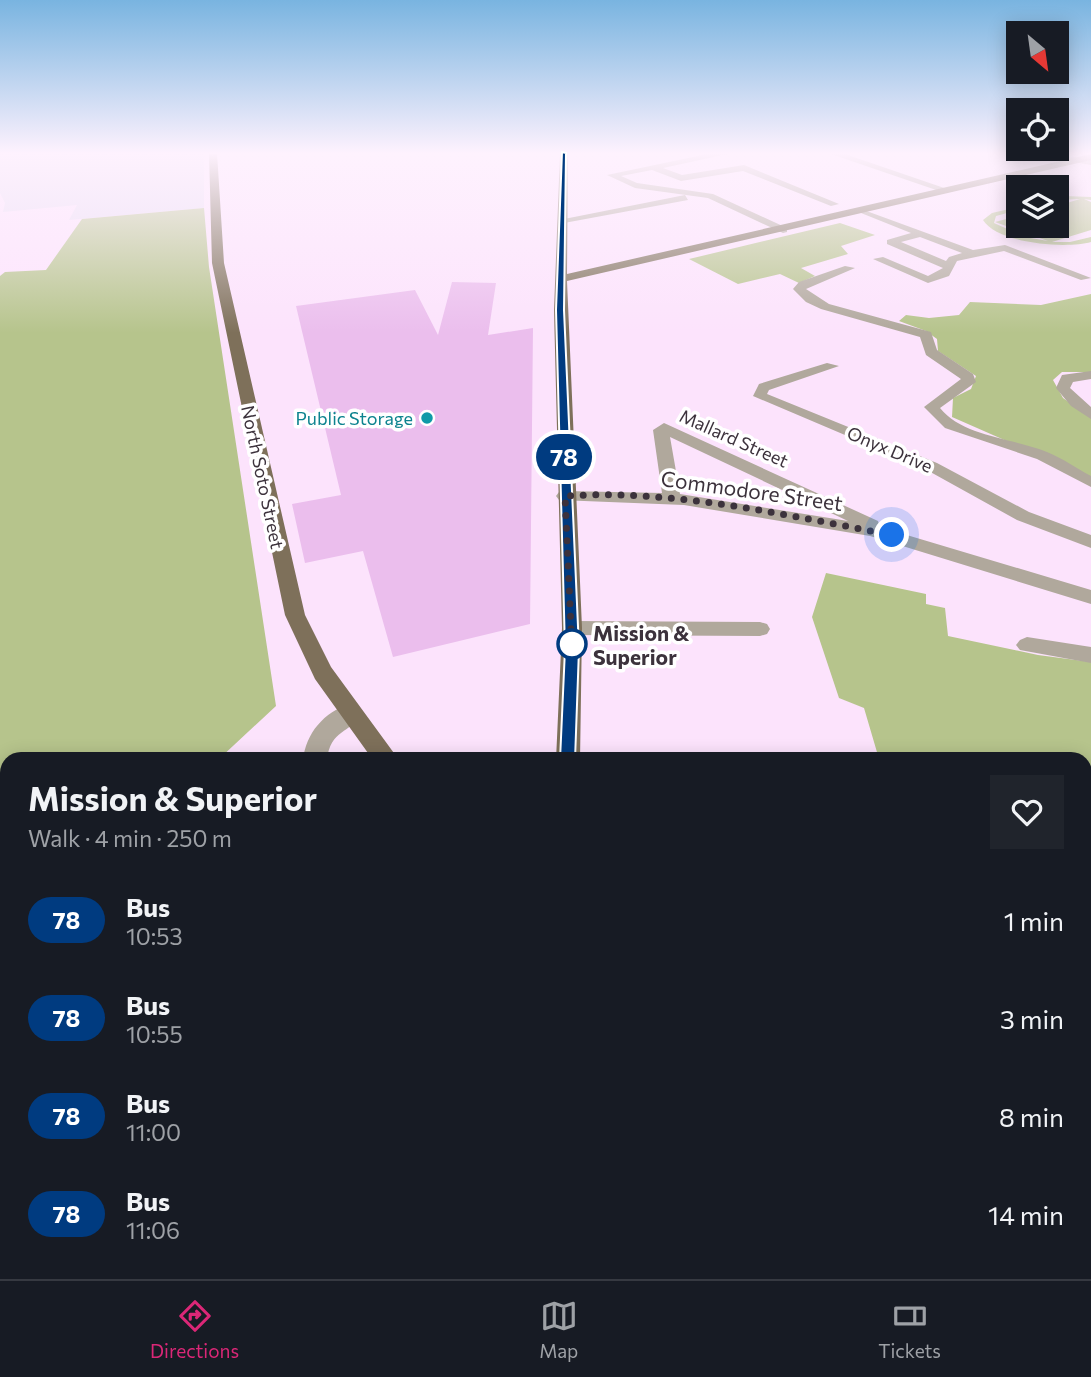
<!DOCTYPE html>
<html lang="en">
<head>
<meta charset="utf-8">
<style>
	:root { --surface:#171b24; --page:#20242c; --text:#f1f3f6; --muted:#9ea1a6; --line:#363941; --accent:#db2777 }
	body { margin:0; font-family:Commissioner,sans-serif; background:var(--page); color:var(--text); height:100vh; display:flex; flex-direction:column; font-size:26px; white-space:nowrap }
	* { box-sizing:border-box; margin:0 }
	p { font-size:23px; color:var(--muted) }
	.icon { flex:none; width:38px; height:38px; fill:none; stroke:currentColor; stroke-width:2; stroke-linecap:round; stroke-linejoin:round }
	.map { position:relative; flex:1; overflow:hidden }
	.sheet { position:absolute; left:0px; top:752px; width:1092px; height:527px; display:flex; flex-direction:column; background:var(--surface); border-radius:21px 21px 0 0; box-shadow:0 4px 18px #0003 }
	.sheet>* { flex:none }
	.badge { padding:0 14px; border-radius:23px; font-size:24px; line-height:46px }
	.needle { width:46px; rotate:151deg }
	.tools { position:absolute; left:1006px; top:21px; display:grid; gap:14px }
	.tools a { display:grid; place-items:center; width:63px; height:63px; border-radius:0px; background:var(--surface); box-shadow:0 4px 18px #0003; font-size:35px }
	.you { position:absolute; width:35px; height:35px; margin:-18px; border:5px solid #fff; border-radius:50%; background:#1a73e8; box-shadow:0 0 0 10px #1a73e833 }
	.map>.badge { position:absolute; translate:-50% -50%; box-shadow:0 0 0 4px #fff }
	.round { display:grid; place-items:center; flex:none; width:74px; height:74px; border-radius:0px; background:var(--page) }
	.head { display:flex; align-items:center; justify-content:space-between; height:119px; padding:0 28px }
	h1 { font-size:33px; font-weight:700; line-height:52px }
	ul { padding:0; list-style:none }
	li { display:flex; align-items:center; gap:21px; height:98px; padding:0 28px }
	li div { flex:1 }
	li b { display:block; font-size:26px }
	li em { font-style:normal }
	li .badge { min-width:77px; font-weight:700; text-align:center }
	.dock { display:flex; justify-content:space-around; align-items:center; height:98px; border-top:2px solid var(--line); background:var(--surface); font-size:19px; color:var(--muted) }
	.dock a { display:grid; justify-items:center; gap:4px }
	.dock .current { color:var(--accent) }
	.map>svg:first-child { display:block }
</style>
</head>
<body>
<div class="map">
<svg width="1091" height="1279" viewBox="0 0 1091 1279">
	<rect width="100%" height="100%" fill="#fce3fc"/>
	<!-- commercial -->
	<polygon fill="#e7ddf2" points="0,153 204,153 204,208 69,220 77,205 3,212 5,203 0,193"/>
	<!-- green -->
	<g fill="#b6c48c">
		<path d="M1065,196L1091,197V200L1084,199L1091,202V230L1052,242H1070L1091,237V242C1066,249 998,244 983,220L992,213L1018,207V210L996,216L994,223L1025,237L1048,241L995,222L1018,216V226H1057V206L1080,199L1057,200V197Z"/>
		<polygon points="204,208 209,267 276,706 219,759 7,760 7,1272 158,1272 158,1279 0,1279 0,276 5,272 46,270 82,219"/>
		<polygon points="840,223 875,235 841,246 848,254 801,268 815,276 799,283 780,274 738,284 689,259"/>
		<polygon points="1091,294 1091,372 1062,372 1053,380 1063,398 1091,418 1091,478 952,417 953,398 971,389 976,376 938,351 937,339 926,331 899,321 906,315 929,318 959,315 970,302 1041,305"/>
		<polygon points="826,573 926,594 926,604 945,608 948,636 1038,655 1091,662 1091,975 1085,976 1085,760 879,759 864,708 839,698 812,617"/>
	</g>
	<!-- building -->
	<polygon fill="#ebbeed" points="452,282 496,283 488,335 533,328 530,624 393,657 363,551 305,563 292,504 341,495 296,306 415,290 438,335"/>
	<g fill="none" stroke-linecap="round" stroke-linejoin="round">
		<!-- minor -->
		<g fill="#b0a89c" fill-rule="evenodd">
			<polygon points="712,153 732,153 663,168 682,175 744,165 839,204 831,206 743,171 681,181 652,170 621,176 637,183 713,194 787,228 787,232 783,233 708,198 635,188 607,175"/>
			<polygon points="828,153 842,153 953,191 945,193"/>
			<polygon points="1037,153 1091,159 1091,165 1041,156"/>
			<polygon points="685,195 688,200 564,223 559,220"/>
			<path d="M861,209L973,250L1005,245L1091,278L1081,280L1004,251L957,261L949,276L928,283L873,259L883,257L928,276L943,268L887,244V240L911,233L861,213ZM920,237L962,253L949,257L946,261L901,242Z"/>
			<path d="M845,266L855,268L806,289L829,304L931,332L937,350L973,374L976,382L940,408C963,437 1014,438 1047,452C1062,458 1076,468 1091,476V487L1037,459L945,428L924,407L961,379L926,355L920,337L821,309L806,302L793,289L799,282Z"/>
			<polygon points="827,363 839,366 769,390 767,394 937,463 1029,512 1091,535 1091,548 1017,520 925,469 753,396 759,384"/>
			<polygon points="1091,371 1091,379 1073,382 1070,388 1091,407 1091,419 1071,406 1056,388 1062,375"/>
			<path d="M664,423L878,521L880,527L1091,590V604L870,536L684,505L559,500L556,496L559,492L565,491L662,493L653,430ZM670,437L848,521L680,494Z"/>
			<polygon points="572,621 760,622 767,624 770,629 767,634 760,636 572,635 565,633 562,628 565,623"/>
			<polygon points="1027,637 1091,647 1091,663 1020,650 1016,645 1020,640"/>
			<path d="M350,704L358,707L361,713C351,734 330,729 327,760H303C306,733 324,712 350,704Z"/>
			<polygon points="1085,1222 1091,1224 1091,1271 1085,1269"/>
		</g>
		<!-- major -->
		<g fill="#7e705a" fill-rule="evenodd">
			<polygon points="209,153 217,153 224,263 305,615 331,667 399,760 373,760 315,679 285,615 212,263"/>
			<polygon points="560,153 568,153 567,274 1091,154 1091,160 567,281 582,628 580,760 556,760 562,628 554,310"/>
			<rect x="553" y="1272" width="38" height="7"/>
		</g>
	</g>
	<!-- sky -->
	<linearGradient id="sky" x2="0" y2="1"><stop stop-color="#79b4e0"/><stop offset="0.46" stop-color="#fef2fe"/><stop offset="1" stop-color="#fef2fe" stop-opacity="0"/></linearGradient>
	<rect width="1091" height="333" fill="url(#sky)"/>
	<!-- line -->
	<polygon fill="#003b80" stroke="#fff" stroke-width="2" points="562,152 566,153 564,310 579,649 575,760 568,766 560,760 565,649 556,310"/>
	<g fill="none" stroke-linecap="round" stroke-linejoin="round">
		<!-- walk -->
		<path stroke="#3c323c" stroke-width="7" stroke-dasharray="0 12.6" d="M572,644V649L565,496C674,489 785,515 892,535"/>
	</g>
	<!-- markers -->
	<circle fill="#0f9aa8" stroke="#fff" stroke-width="2.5" cx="427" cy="418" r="7"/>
	<circle fill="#fff" stroke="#003b80" stroke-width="3.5" cx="572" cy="644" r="14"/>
	<g text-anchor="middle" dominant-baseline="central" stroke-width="7" stroke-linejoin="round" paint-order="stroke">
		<!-- far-culture labels -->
		<g font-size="18" fill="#0d838f" stroke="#fff" text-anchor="end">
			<text x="413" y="418">Public Storage</text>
		</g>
		<!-- far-street labels -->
		<g font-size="18" fill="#3c323c" stroke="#fff">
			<text transform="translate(734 438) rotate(24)">Mallard Street</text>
			<text transform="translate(890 449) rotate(23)">Onyx Drive</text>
			<text transform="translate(263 477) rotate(78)">North Soto Street</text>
		</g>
		<!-- street labels -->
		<g font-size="21" fill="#3c323c" stroke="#fff">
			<text transform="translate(752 490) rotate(8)">Commodore Street</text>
		</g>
		<!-- stop labels -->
		<g font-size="21" font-weight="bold" fill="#3c323c" stroke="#fff" text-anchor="start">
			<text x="593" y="632">Mission &amp;<tspan x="593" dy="24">Superior</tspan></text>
		</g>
	</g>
</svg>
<div class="tools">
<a><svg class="needle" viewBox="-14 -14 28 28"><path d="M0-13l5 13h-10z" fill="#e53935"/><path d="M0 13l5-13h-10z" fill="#9ea1a6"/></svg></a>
<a><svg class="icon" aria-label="locate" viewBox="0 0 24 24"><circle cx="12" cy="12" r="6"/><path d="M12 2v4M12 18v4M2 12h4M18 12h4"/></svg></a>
<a><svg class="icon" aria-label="layers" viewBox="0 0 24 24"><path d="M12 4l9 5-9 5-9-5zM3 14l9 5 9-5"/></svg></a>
</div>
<div class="you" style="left:892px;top:535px"></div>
<b class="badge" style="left:564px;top:457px;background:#003b80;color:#fff">78</b>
<section class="sheet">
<div class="head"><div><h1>Mission &amp; Superior</h1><p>Walk · 4 min · 250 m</p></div><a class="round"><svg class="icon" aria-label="heart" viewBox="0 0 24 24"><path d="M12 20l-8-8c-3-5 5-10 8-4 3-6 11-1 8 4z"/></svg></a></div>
<ul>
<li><span class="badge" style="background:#003b80;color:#fff">78</span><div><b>Bus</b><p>10:53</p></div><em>1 min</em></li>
<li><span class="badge" style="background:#003b80;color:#fff">78</span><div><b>Bus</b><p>10:55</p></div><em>3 min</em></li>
<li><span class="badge" style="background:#003b80;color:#fff">78</span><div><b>Bus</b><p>11:00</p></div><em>8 min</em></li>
<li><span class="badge" style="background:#003b80;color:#fff">78</span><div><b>Bus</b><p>11:06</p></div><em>14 min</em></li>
</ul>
</section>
</div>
<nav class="dock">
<a class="current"><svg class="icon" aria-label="directions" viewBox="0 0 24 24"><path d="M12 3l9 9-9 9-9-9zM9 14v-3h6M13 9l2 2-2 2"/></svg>Directions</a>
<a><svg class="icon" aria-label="map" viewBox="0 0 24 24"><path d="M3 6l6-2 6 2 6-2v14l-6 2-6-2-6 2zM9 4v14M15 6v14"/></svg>Map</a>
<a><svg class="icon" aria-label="tickets" viewBox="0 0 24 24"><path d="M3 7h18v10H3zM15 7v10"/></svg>Tickets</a>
</nav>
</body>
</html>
